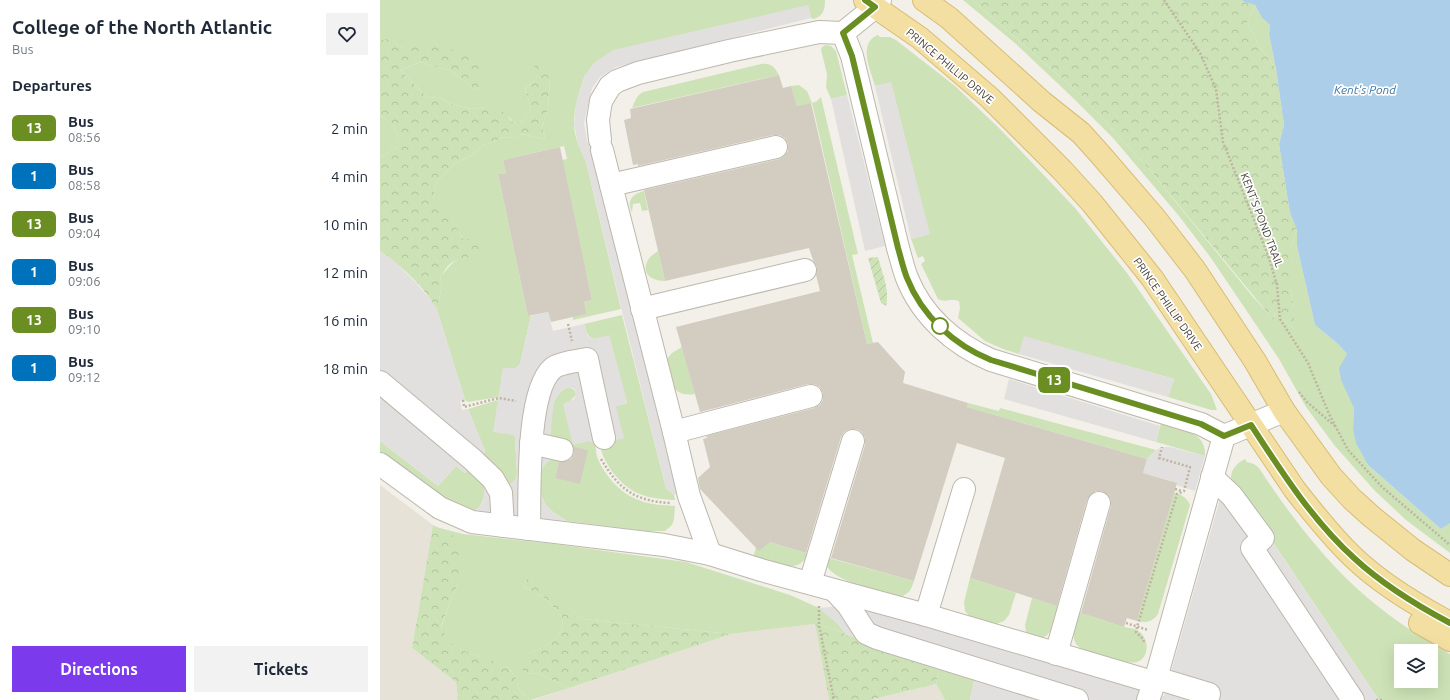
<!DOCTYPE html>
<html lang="en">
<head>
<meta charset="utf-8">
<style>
	:root { --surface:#fff; --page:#f2f2f3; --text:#1f2937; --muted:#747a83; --accent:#7c3aed }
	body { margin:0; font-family:Ubuntu,sans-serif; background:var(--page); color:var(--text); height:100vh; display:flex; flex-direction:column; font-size:15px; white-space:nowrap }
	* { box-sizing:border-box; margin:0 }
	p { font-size:13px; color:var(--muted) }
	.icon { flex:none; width:22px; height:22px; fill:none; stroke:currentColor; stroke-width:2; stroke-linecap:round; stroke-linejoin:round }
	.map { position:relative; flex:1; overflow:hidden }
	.sheet { display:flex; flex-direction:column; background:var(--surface); width:380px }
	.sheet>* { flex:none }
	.badge { padding:0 8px; border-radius:6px; font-size:14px; line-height:26px }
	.controls { position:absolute; left:1014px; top:644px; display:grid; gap:8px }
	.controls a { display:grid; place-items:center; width:44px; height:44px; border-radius:0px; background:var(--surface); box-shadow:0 4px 16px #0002; font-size:20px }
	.map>.badge { position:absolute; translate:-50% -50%; box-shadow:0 0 0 2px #fff }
	h2 { padding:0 12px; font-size:15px; line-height:36px }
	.round { display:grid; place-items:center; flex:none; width:42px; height:42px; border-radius:0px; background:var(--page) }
	.headline { display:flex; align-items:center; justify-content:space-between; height:68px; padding:0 12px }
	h1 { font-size:19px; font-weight:700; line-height:30px }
	.cta { display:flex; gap:8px; margin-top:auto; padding:8px 12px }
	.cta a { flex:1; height:46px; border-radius:0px; background:var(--accent); color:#fff; font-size:16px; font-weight:700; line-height:46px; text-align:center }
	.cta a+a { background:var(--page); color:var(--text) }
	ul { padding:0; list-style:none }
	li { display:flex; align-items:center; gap:12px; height:48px; padding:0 12px }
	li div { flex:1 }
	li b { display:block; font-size:15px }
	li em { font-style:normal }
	li .badge { min-width:44px; font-weight:700; text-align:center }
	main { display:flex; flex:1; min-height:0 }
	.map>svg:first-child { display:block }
</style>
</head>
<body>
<main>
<section class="sheet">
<div class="headline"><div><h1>College of the North Atlantic</h1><p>Bus</p></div><a class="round"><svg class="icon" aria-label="heart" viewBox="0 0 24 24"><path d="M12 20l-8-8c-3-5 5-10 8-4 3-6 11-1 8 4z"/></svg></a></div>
<h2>Departures</h2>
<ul>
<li><span class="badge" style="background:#6b8e23;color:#fff">13</span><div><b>Bus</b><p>08:56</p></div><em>2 min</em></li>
<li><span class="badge" style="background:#0072bc;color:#fff">1</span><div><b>Bus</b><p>08:58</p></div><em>4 min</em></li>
<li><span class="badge" style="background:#6b8e23;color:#fff">13</span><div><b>Bus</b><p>09:04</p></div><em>10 min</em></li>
<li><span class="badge" style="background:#0072bc;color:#fff">1</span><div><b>Bus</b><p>09:06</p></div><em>12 min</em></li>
<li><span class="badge" style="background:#6b8e23;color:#fff">13</span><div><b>Bus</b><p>09:10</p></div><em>16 min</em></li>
<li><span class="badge" style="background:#0072bc;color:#fff">1</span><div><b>Bus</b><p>09:12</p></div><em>18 min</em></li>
</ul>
<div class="cta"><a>Directions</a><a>Tickets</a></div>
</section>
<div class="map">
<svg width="1070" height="700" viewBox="0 0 1070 700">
	<defs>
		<pattern id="forest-crowns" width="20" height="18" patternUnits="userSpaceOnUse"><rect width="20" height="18" fill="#cde3b7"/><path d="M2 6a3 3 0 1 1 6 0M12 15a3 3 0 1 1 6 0" fill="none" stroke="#b1c49e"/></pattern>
		<pattern id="garden-furrows" width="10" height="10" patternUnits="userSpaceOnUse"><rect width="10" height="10" fill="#cde3b7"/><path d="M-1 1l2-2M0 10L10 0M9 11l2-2" fill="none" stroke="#b1c49e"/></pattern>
	</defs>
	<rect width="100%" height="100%" fill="#f3f0ea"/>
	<!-- residential -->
	<g fill="#e6e2d8">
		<polygon points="0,485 53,525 32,648 76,682 78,700 0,700"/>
		<polygon points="435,624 449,700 153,700 351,634"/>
		<polygon points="556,684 565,700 490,700"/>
	</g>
	<!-- grass -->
	<g fill="#cde3b7" fill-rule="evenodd">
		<path d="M0,0H445V1C445,10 443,16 434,19L431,18L428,6L205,75C200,90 194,107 194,124C194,137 201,150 206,162L241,309L193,320V316L204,302L212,300L182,160L187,159L184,146L123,160L126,173L118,174L148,316H151L140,364L136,368L123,369L119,397L88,402L85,400L57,310L62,285L60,277C69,269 72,258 86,258L90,239H83C75,224 69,218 54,209L53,198L57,181L74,164L92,155L103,145L116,141L123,137L133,138L142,134L164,139L165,134L162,128L168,108L170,79L157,76L153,83L145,87L151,109L144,121L134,123L130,118L106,107L91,109L79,106L69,103L58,97L48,98L20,70L41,62L71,71L95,90L101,87V68L8,39L0,40Z"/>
		<polygon points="583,0 592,0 701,95 769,169 873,297 895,321 894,312 914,329 914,309 910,287 910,248 917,230 917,246 935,325 958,344 967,354 974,408 973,429 988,465 1061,529 1070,523 1070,553 1026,520 995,491 955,446 926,407 899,359 831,258 799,216 733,138 692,97 636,44"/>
		<polygon points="875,5 882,18 890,25 889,34 896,69 879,46 867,23"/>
		<path d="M498,35L500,37H510L516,40L575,86L621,130L695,208L747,273L831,394L837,410H831L788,397L794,379L645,337L639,354L623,349L605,341L578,318L580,308L579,301C571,298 565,303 558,299L541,264L545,261L543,256L538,258L531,239L549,234L511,83L495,86C491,71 477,43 498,35Z"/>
		<polygon points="446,45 451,46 456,51 467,95 451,99 446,87 447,74 441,50 442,47"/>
		<path d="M381,64C391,63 394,66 399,75L252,108C255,101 256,96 263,92Z"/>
		<polygon points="419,85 427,91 432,103 437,101 441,97 478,254 472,255 493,343 487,344 432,103 417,106 411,86"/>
		<path d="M0,115C13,124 19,130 19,147L0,157Z"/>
		<path d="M264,191L268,210L262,211L260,203L253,204L252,212C246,200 253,194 264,191Z"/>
		<path d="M278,251L285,281C262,281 259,262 278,251Z"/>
		<path d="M242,315L286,488L294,495L295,500C265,499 246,493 229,467C225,460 220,452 221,444C222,436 232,415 236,406L247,403L229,336L214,339C207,337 206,330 204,324Z"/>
		<path d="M302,347L315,394C290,398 291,379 286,360L292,353Z"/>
		<path d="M187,388C193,388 195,389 196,395L190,401L210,441L215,444C216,449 216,455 218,459C225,476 241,494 259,500C270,505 283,505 295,506L294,519L292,525L285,531H267L187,521L173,512L165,504L161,494V471L165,464L170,460H180L175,478L208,450C195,448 179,447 170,436C172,420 169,395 187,388Z"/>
		<polygon points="118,400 135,437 137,473 136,479 131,484 127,482 103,455 105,451 88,409"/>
		<polygon points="588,403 619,411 620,408 776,450 767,459 587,407"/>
		<path d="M781,423C800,429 827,431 825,456L776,442Z"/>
		<path d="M0,441L58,486L76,466L85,473L87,470C92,474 99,478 102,483C108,492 103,504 96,510C65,508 26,472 0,453Z"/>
		<path d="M865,459L867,462L874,464L879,468C908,513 948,565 989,599C1014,620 1042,638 1070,654V700H999L851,480C850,470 857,463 865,459ZM1021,651H1051V681H1021Z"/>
		<path d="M794,492C802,495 807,498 810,505L778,614C772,622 767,623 757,621Z"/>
		<polygon points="56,527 83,534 174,544 306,562 410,595 439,608 456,622 467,635 454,629 435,624 351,634 202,619 149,575 144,587 165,598 182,617 183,629 171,644 150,653 147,673 160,674 189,688 151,700 139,690 136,678 129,668 112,661 91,654 68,642 61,628 70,602 78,584"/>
		<path d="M390,542L429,554C416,576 394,564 375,558L374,554L376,547Z"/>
		<path d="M445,557L534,581C531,590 529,594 520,597C504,593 453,581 447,566C446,563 446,559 445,557Z"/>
		<polygon points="590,578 636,593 629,615 624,621 616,624 591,618 585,611 584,602"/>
		<path d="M652,598L678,606C673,625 671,648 646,633L645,625Z"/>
		<path d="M699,612C713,617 728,622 742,626C747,628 753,628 757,630C769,637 771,657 757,662C748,665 713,655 704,650C699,648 695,644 694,639C692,631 697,621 699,612Z"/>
		<polygon points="561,662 596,672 590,700 565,700 556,684"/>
	</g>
	<!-- forest -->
	<g fill="url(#forest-crowns)">
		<polygon points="592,0 862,0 864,2 875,5 867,23 879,46 896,69 904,125 899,144 910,213 917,230 910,248 910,287 914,309 914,329 894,312 895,322 769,169 701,95"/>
		<path d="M8,39L70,49L88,55L101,68V87L95,90L71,71L41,62L20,70L48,98L58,97L69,103L79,106L91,109L106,107L120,109L134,123L144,121L151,109L145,87L153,83L157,76L154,66L161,64L172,75L170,79L168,108L162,128L165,134L164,139L142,134L133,138L123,137L116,141L103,145L92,155L74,164L57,181L53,198L55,209C70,218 74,223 83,239H90L98,243L100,250C97,253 93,255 89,257C82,259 76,259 70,264C66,267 64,273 60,277L62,285L57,310C44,286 21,266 0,251V157L19,147C19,129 13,125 0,115V40Z"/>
		<polygon points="53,525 78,538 83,557 78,584 70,602 61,627 69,642 91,654 113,661 129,668 136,678 139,690 151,700 78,700 76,682 32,648"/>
		<polygon points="149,574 202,619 351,634 189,688 160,674 147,673 136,665 150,653 171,644 183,629 182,617 165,598 144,587"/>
		<polygon points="435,624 454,629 467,635 561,662 556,684 490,700 449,700"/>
	</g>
	<!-- garden -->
	<path fill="url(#garden-furrows)" d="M498,257C502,273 510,290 506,306L501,303L488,258Z"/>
	<!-- parking -->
	<g fill="#e2e0de">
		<polygon points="428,5 431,18 236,67 220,77 212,88 204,123 207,141 215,159 298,494 294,495 286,488 243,315 206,162 198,144 194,124 196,104 205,75 214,63 233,50"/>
		<polygon points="511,82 550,234 531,239 495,86"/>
		<polygon points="467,95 505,246 485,251 451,99"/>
		<polygon points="0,251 12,259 35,282 51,300 57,310 85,400 80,401 82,410 88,409 105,451 103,455 126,482 131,484 136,479 137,473 135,437 133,435 113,432 123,368 136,368 140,364 151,316 168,312 173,331 204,324 208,336 211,338 214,339 229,335 247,402 236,407 244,438 222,444 215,444 210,441 193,445 183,404 194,399 196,395 195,390 193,388 188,388 182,390 174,402 170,436 173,439 180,460 170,460 165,464 161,471 161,494 165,504 173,512 187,521 116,514 96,510 103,502 104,493 104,485 102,482 87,471 85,473 76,466 58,486 0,441"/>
		<polygon points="644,336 794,379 788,397 639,354"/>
		<polygon points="629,379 780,426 776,442 624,399"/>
		<polygon points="782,447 790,447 825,456 815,491 796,485 791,481 763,473 767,459 776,450"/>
		<polygon points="850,477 854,485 999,700 590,700 596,672 467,635 456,622 439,608 479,604 784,696 840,499"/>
	</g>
	<!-- water -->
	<polygon fill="#adcee9" points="862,0 1070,0 1070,523 1061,529 988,465 976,443 973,429 974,408 961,380 959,368 967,354 958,344 935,325 917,246 917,230 910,213 899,144 904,125 896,69 889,34 890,25 882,18 875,5 864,2"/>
	<!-- building -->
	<g fill="#d3ccc0">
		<polygon points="399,75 403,88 411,86 417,106 431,103 487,344 498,342 525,372 523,383 588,403 587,407 767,459 763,473 797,483 757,621 747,618 744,627 701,613 731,506 731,500 728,495 722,491 716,491 711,494 707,500 677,606 590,578 625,458 577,443 534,581 451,558 485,445 485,438 482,432 477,429 470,429 464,432 461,437 426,553 390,542 379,551 320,489 318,478 330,467 323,439 327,438 326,436 434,408 440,405 443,400 443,393 440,387 434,384 428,384 320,412 296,327 440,291 436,275 437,267 433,260 429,248 285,281 264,190 399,159 404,156 408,151 408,144 405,138 400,135 393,135 258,166 258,164 253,165 244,120 251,118 250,109"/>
		<polygon points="180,147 212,300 204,302 206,314 171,322 168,312 148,316 118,174 126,173 123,160"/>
		<polygon points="194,447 208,450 200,484 175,478 179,462 185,462 191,459 194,453"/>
	</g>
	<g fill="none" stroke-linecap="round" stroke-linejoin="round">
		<defs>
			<g id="minor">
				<path d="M500,0L495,7L463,33L472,56L518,248C521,258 523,268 527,278C542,316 574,344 611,360L821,424L844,436L904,411"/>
				<polyline points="220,140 218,120 221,101 230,86 237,81 258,73 349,51 439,32 463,33"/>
				<polyline points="222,150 294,432 309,496 330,554"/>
				<polyline points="231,185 396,147"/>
				<polyline points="262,309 425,270"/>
				<polyline points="0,382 92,459 113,479 121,493 123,526"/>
				<polyline points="294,432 431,396"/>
				<polyline points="151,443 182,450"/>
				<polyline points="0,464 60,508 92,522 284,545 330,554 381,570 546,615 766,680 776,678 844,436"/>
				<polyline points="832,477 852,496 883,538 872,548 973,700"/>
				<path d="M149,529C150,494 146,393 172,369C178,363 198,361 207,359L224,438"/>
				<polyline points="430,583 473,441"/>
				<polyline points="455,591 468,605 486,633 497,638 697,700"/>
				<polyline points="546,615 584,489"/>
				<polyline points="676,654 719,503"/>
				<polyline points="768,700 776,678 829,694 827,700"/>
			</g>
			<g id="major">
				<path d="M485,0L540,38L610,98L682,170L712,203L772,278L915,490C933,513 952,537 973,557C1001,584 1036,605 1070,623"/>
				<polyline points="544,0 569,18 662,102 701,133 719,153 775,218 815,270 875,361 904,411 951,476 972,499 992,517 1033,550 1070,575"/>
				<polyline points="1040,623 1070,640"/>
			</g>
		</defs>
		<!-- minor casing -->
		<use href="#minor" stroke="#bdb8ad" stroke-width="24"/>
		<!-- major casing -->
		<use href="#major" stroke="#d7bd73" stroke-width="24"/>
		<!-- path -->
		<g stroke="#beb4a0" stroke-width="2.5" stroke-dasharray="2 2" stroke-linecap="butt">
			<polyline points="784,0 820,53 836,89 843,142 888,255 897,285 900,319 928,363 949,414 968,450 1002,487 1070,545"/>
			<polyline points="188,324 192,341"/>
			<polyline points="919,392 927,402 955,426"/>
			<polyline points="83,400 84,407 119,398 136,401"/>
			<path d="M221,459C239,489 254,501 290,503"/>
			<polyline points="795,489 802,491"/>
			<polyline points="439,606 439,625 454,700"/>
			<polyline points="746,623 768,630"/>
			<polyline points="764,642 763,639 756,632 757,627 797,494 804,491 810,467 779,458 782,447"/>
			<polyline points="996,700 1002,700"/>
		</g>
		<!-- minor -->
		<use href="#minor" stroke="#fff" stroke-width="22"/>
		<!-- major -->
		<use href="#major" stroke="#f3dfa2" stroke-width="22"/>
	</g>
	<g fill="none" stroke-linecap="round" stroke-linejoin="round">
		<defs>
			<path id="line" d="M485,0L495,7L463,33L472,56L518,248C521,258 523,268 527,278C542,316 574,345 611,360L821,424L844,436L871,425C901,471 933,521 974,558C1002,584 1036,605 1070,623"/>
		</defs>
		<!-- line casing -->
		<use href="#line" stroke="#fff" stroke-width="9"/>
		<!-- line -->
		<use href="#line" stroke="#6b8e23" stroke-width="6"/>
	</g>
	<!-- markers -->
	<circle fill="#fff" stroke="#6b8e23" stroke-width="2" cx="560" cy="326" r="8"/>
	<g text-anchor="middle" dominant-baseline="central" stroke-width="3.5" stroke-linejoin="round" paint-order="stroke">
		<!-- street labels -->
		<g font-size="11" fill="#464139" stroke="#fff">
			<text transform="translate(570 66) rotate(40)">PRINCE PHILLIP DRIVE</text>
			<text transform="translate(882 220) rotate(69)">KENT'S POND TRAIL</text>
			<text transform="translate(788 304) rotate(55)">PRINCE PHILLIP DRIVE</text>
		</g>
		<!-- water labels -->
		<g font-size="12" font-style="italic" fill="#3d76a7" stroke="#fff">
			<text x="985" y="89">Kent's Pond</text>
		</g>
	</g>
</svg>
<div class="controls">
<a><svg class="icon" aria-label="layers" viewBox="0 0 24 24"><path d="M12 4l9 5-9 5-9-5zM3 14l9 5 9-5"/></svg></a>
</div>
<b class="badge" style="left:674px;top:380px;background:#6b8e23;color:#fff">13</b>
</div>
</main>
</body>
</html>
